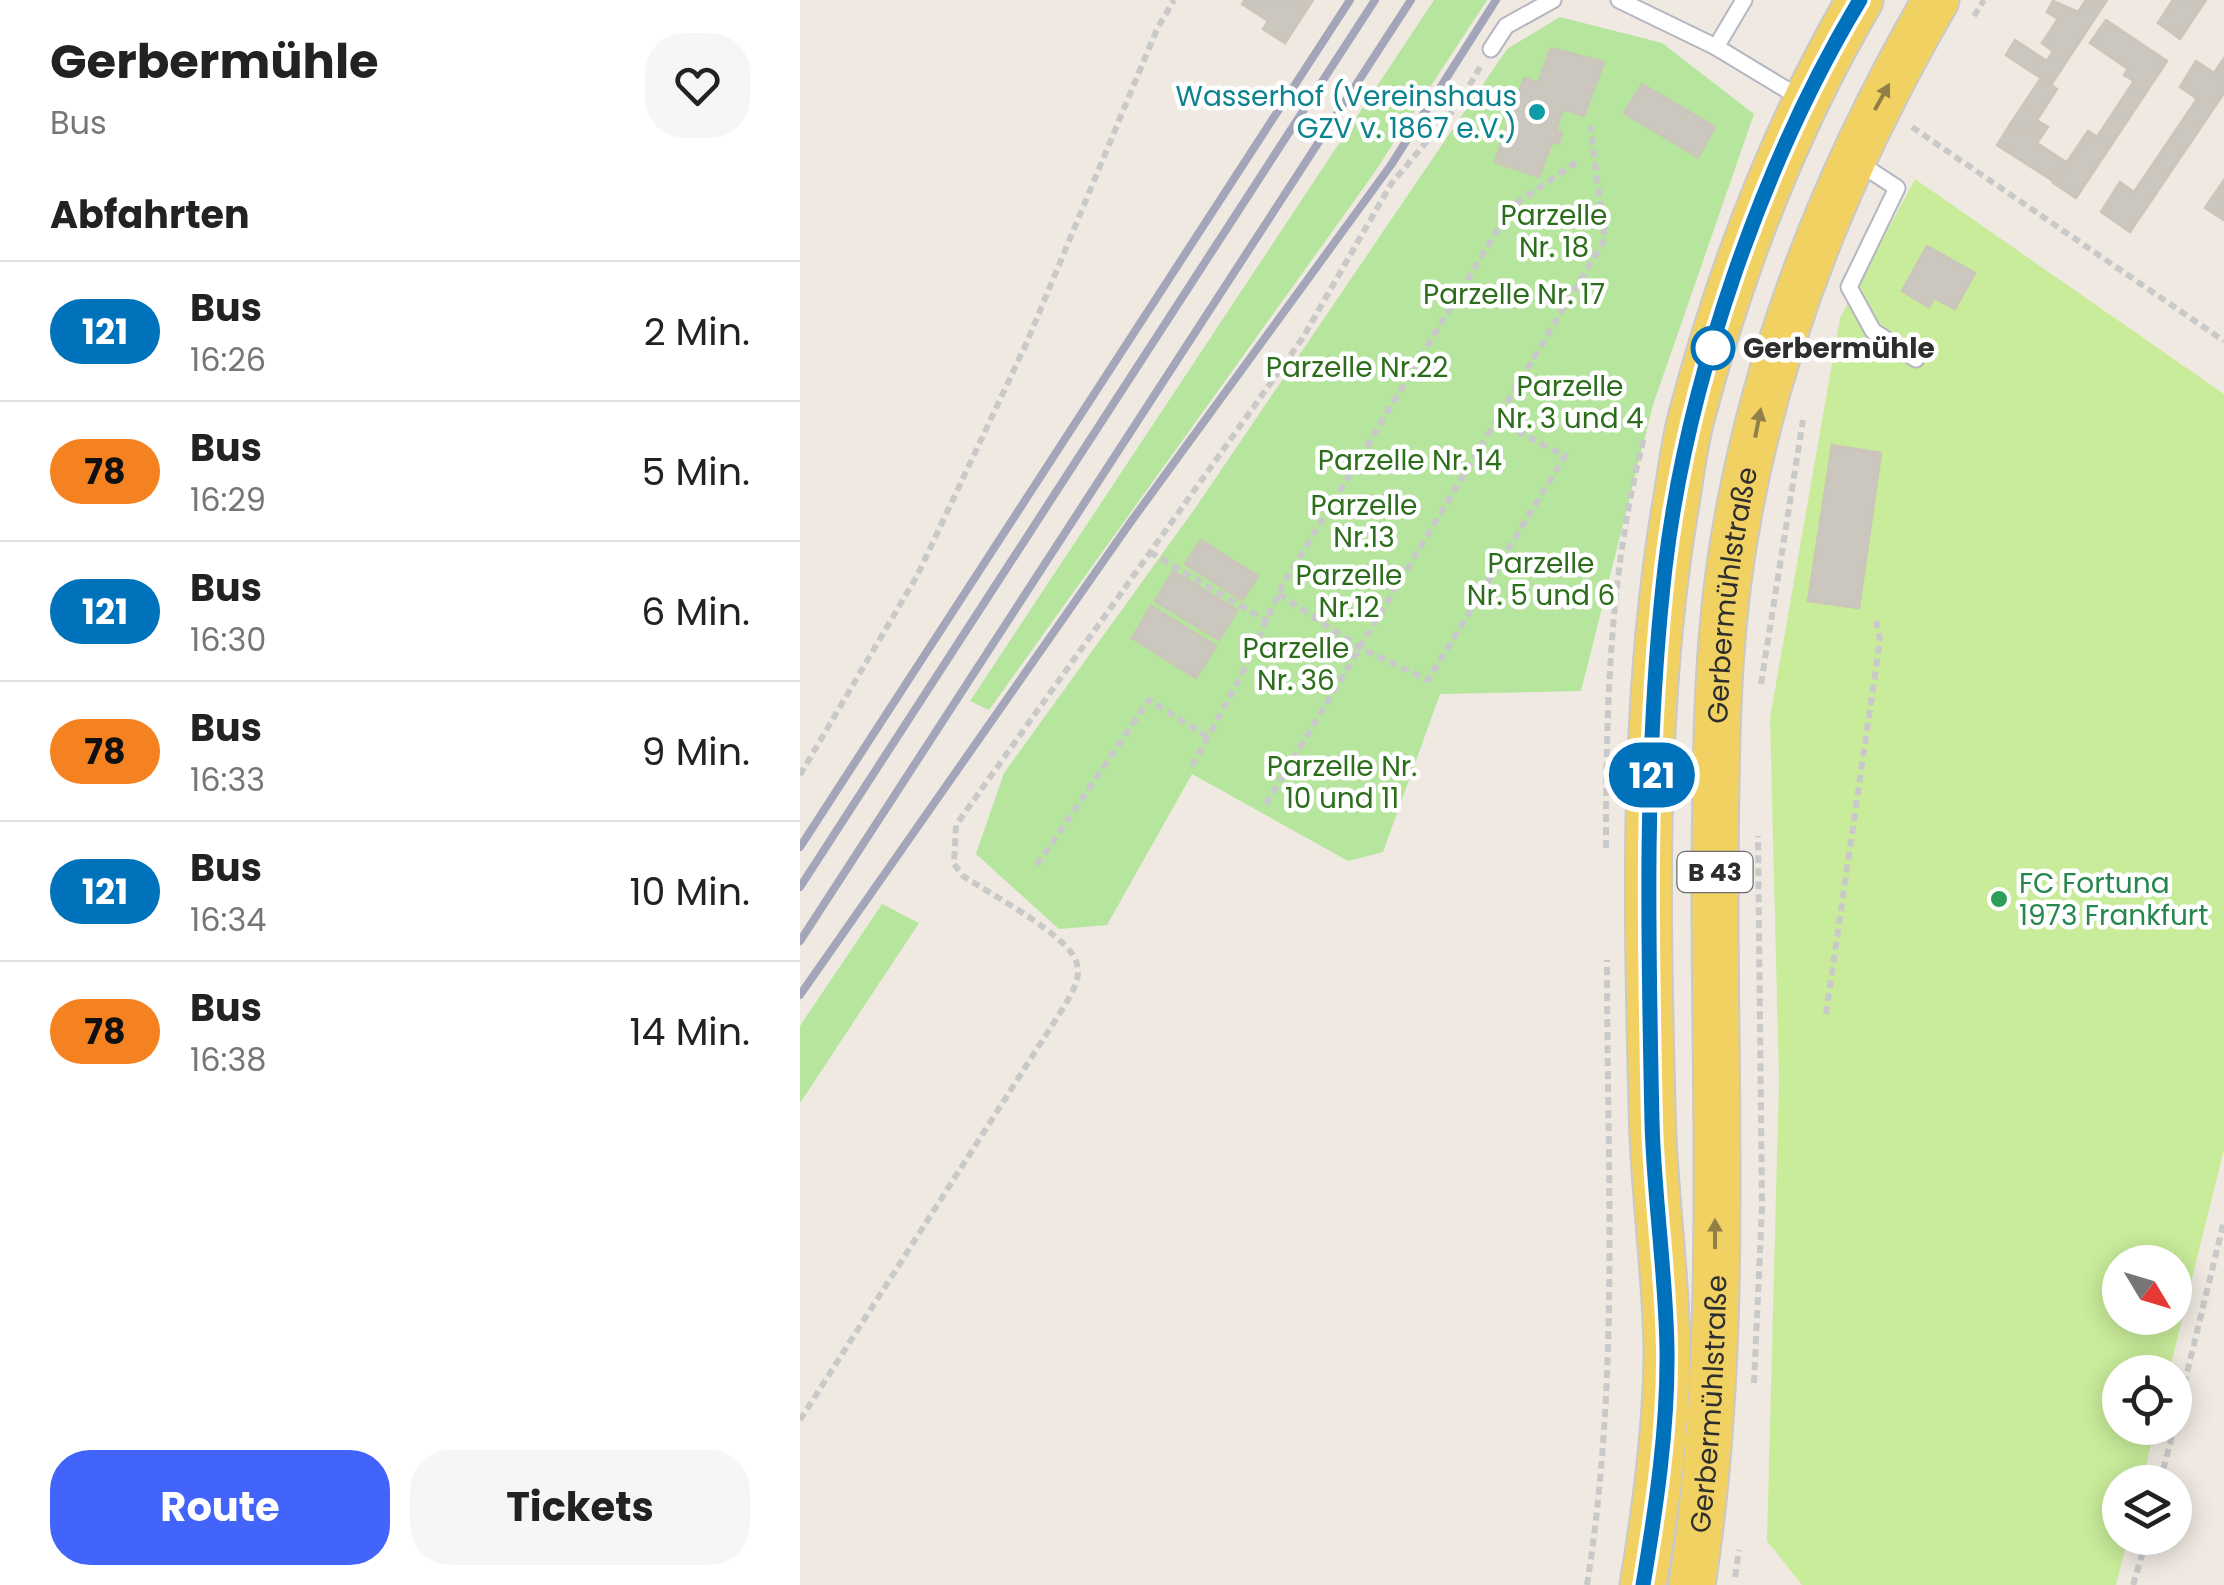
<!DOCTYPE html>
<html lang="de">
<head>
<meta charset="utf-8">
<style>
	:root { --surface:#fff; --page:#f6f6f6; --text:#222; --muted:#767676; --line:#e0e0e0; --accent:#4264fb }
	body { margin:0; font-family:Poppins,sans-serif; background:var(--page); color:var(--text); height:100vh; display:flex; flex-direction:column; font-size:38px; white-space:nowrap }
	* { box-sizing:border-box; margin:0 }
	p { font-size:32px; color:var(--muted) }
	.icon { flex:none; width:55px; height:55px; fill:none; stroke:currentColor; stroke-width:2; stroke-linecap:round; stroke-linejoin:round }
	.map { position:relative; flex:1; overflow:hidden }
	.side { display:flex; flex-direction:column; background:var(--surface); width:800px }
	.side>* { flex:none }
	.badge { padding:0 20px; border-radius:32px; font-size:35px; line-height:65px }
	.needle { width:65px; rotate:128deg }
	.buttons { position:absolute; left:1302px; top:1245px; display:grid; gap:20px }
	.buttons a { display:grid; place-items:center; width:90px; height:90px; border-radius:50%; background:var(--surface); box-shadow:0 5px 25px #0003; font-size:50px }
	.map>.badge { position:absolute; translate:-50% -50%; box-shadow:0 0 0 5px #fff }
	h2 { padding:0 50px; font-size:38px; line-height:90px }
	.round { display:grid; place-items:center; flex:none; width:105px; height:105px; border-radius:40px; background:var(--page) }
	.overview { display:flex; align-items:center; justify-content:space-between; height:170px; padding:0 50px }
	h1 { font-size:48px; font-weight:700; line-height:75px }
	.cta { display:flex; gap:20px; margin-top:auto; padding:20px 50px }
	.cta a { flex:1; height:115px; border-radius:40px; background:var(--accent); color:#fff; font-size:40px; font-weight:700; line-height:115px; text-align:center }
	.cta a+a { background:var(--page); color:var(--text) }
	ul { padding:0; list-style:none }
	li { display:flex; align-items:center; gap:30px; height:140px; padding:0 50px; border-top:2px solid var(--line) }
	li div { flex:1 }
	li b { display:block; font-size:38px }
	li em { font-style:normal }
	li .badge { min-width:110px; font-weight:700; text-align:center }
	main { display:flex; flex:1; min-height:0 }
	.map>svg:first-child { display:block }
</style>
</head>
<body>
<main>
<section class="side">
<div class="overview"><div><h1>Gerbermühle</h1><p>Bus</p></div><a class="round"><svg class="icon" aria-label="heart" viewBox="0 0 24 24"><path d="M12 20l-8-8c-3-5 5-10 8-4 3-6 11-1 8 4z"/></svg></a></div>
<h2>Abfahrten</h2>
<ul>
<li><span class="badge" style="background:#0072bc;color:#fff">121</span><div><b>Bus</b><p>16:26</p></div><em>2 Min.</em></li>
<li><span class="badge" style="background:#f58220;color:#111">78</span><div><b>Bus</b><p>16:29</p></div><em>5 Min.</em></li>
<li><span class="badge" style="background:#0072bc;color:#fff">121</span><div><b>Bus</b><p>16:30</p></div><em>6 Min.</em></li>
<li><span class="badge" style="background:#f58220;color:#111">78</span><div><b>Bus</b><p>16:33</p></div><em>9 Min.</em></li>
<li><span class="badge" style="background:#0072bc;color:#fff">121</span><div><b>Bus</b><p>16:34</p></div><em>10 Min.</em></li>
<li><span class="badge" style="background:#f58220;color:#111">78</span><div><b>Bus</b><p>16:38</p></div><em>14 Min.</em></li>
</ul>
<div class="cta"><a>Route</a><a>Tickets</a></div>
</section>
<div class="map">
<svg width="1424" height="1585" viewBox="0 0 1424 1585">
	<rect width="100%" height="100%" fill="#efe9e1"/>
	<!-- green -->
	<g fill="#b6e59e">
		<polygon points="634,0 687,0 572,176 189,710 170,701"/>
		<polygon points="760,17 862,43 954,114 853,405 781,691 640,694 583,852 548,861 392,774 307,925 259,929 176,854 204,773 396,507 707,49"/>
		<polygon points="82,904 119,923 0,1103 0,1026"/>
	</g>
	<!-- pitch -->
	<path fill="#c9ec9a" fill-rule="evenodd" d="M1115,179L1424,394V1149L1369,1372H1320V1428H1355L1342,1482H1320V1538H1328L1316,1585H1002L967,1541L979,1080L970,718L1040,318ZM1320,1262H1375V1318H1320Z"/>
	<!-- building -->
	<g fill="#cbc7bf" stroke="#cbc5ba" stroke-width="2.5">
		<polygon points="445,0 513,0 485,43 463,29 468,21 442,4"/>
		<polygon points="1286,0 1307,0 1251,85 1206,55 1215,40 1247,61 1253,51 1242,43 1258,19 1247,12 1253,1 1278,12"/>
		<polygon points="1373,0 1406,0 1380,39 1358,23"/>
		<polygon points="1306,20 1367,61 1276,198 1253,183 1288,131 1297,137 1334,81 1324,75 1328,69 1290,43"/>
		<polygon points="751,48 804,62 784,116 763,109 756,130 762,133 759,144 752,142 739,177 695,162 724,78 738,83"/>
		<polygon points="1424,58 1424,93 1330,232 1301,212 1320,182 1334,192 1397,99 1380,87 1396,61 1414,73"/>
		<polygon points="1241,78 1257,89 1228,134 1211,123"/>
		<polygon points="842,84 915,127 898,157 824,113"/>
		<polygon points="1236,120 1248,127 1237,143 1266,162 1253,181 1197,145 1211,123 1228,134"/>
		<polygon points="1424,180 1424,220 1405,208"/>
		<polygon points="1127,246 1175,273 1155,309 1134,298 1129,307 1102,291"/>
		<polygon points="1032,445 1081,453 1059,608 1008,601"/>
		<polygon points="401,540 458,576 442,600 385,564"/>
		<polygon points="373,571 437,610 419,640 355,601"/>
		<polygon points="351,606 416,646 396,678 332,638"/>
	</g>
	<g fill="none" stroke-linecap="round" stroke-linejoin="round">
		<defs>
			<g id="lane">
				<polyline points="819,0 916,47 1002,99"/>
				<polyline points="916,47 944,0"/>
				<polyline points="691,49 706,26 753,0"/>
				<polyline points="1056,161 1097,188 1049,287 1073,331 1116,359"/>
			</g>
			<g id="primary">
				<path d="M843,1585C856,1508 867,1428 867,1350C866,1268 853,1187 852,1106C847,906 842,701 876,503C881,474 884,444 892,415C930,272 985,128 1060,0"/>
				<path id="s1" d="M892,1585C929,1348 914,1105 915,867C916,771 916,676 928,581C955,373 1031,181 1136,0"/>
			</g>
		</defs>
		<!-- lane casing -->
		<use href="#lane" stroke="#b4b7c1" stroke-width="19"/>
		<!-- primary casing -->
		<use href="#primary" stroke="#c9c9c9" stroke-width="49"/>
		<!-- path -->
		<g stroke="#c9c9c9" stroke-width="6" stroke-dasharray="8 5" stroke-linecap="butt">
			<polyline points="1174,16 1184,0"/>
			<polyline points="1112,127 1424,341"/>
			<polyline points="350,552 468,622"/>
			<polyline points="479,594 560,648 628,680 765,456 696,420"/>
			<polyline points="961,684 1003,420"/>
			<polyline points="392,766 440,678 481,588 712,206 777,162"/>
			<polyline points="0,775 118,574 227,342 357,29 374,0"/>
			<polyline points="466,804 805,239 790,126"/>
			<path d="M806,848C806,711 809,572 844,438"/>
			<polyline points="237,865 349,700 408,737"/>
			<polyline points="1026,1014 1080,640 1076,621"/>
			<polyline points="954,1383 962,1207 958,836"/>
			<path d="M0,1420L265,1005C273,991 282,977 276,961C266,934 189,893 163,876L154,864L156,825L502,339L591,184L660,102L680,67"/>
			<polyline points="1375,1422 1424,1221"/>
			<polyline points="1360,1482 1374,1428"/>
			<polyline points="935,1577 939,1550"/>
			<path d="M787,1585C820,1377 807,1170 807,960"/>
			<polyline points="1333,1585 1347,1538"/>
		</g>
		<!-- lane -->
		<use href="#lane" stroke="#fff" stroke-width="15"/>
		<!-- primary -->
		<use href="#primary" stroke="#f2d163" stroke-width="45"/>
		<!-- rail -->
		<g stroke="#a3a6b8" stroke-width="8">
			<polyline points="0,847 550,0"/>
			<polyline points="0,887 575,0"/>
			<polyline points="0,941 611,0"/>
			<polyline points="0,995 330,523 591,165 696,0"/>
		</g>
	</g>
	<!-- one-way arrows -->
	<defs><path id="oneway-solid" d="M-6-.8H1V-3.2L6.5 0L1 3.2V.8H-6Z" transform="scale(2.5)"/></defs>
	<g fill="#908048">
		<use href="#oneway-solid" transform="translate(1082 97) rotate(-61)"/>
		<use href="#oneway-solid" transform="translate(958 423) rotate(-79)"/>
		<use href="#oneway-solid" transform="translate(915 1234) rotate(-90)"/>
	</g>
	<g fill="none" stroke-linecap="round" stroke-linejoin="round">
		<defs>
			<path id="line" d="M843,1585C856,1508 868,1428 867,1350C866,1274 854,1198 852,1122C848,938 844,751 865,568C887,381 963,161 1060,0"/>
		</defs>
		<!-- line casing -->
		<use href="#line" stroke="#fff" stroke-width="22"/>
		<!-- line -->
		<use href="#line" stroke="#0072bc" stroke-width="15"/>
	</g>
	<!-- markers -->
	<circle fill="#0f9aa8" stroke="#fff" stroke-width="4" cx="737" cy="112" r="10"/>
	<circle fill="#fff" stroke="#0072bc" stroke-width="5" cx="913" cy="348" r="20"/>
	<circle fill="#2e9e5b" stroke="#fff" stroke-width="4" cx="1199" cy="899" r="10"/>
	<g text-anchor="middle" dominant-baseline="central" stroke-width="9" stroke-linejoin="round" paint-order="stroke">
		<!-- shield labels -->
		<rect fill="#fff" stroke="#6d6d6d" stroke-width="2.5" x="877.5" y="852" width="75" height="40" rx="8"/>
		<g font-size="25" font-weight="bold" fill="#2e2e2e">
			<text x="915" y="872">B 43</text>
		</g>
		<!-- culture labels -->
		<g font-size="28" fill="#0d838f" stroke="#fff" text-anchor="end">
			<text x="717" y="96">Wasserhof (Vereinshaus<tspan x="717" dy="32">GZV v. 1867 e.V.)</tspan></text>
		</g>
		<!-- park labels -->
		<g font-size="28" fill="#2c6e1b" stroke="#fff">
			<text x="754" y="215">Parzelle<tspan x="754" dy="32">Nr. 18</tspan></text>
			<text x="714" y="294">Parzelle Nr. 17</text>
			<text x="557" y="367">Parzelle Nr.22</text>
			<text x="770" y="386">Parzelle<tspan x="770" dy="32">Nr. 3 und 4</tspan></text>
			<text x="610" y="460">Parzelle Nr. 14</text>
			<text x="564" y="505">Parzelle<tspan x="564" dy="32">Nr.13</tspan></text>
			<text x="741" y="563">Parzelle<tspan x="741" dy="32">Nr. 5 und 6</tspan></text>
			<text x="549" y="575">Parzelle<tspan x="549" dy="32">Nr.12</tspan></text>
			<text x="496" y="648">Parzelle<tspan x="496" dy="32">Nr. 36</tspan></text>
			<text x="542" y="766">Parzelle Nr.<tspan x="542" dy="32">10 und 11</tspan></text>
		</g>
		<!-- stop labels -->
		<g font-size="28" font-weight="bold" fill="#2e2e2e" stroke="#fff" text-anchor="start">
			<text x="943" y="348">Gerbermühle</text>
		</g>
		<!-- street labels -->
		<g font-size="28" fill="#2e2e2e" stroke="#fff">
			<text stroke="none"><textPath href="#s1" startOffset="992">Gerbermühlstraße</textPath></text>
			<text stroke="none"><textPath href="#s1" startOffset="182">Gerbermühlstraße</textPath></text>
		</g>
		<!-- leisure labels -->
		<g font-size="28" fill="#27864d" stroke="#fff" text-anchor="start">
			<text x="1219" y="883">FC Fortuna<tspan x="1219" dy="32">1973 Frankfurt</tspan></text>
		</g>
	</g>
</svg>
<div class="buttons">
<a><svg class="needle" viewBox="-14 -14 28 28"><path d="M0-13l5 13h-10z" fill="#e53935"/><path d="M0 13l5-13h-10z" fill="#767676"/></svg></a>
<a><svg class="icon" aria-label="locate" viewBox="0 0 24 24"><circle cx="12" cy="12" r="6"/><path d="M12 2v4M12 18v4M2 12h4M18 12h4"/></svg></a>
<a><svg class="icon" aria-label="layers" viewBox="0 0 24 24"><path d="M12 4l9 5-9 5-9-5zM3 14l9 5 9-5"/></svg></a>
</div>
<b class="badge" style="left:852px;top:775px;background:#0072bc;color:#fff">121</b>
</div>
</main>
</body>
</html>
